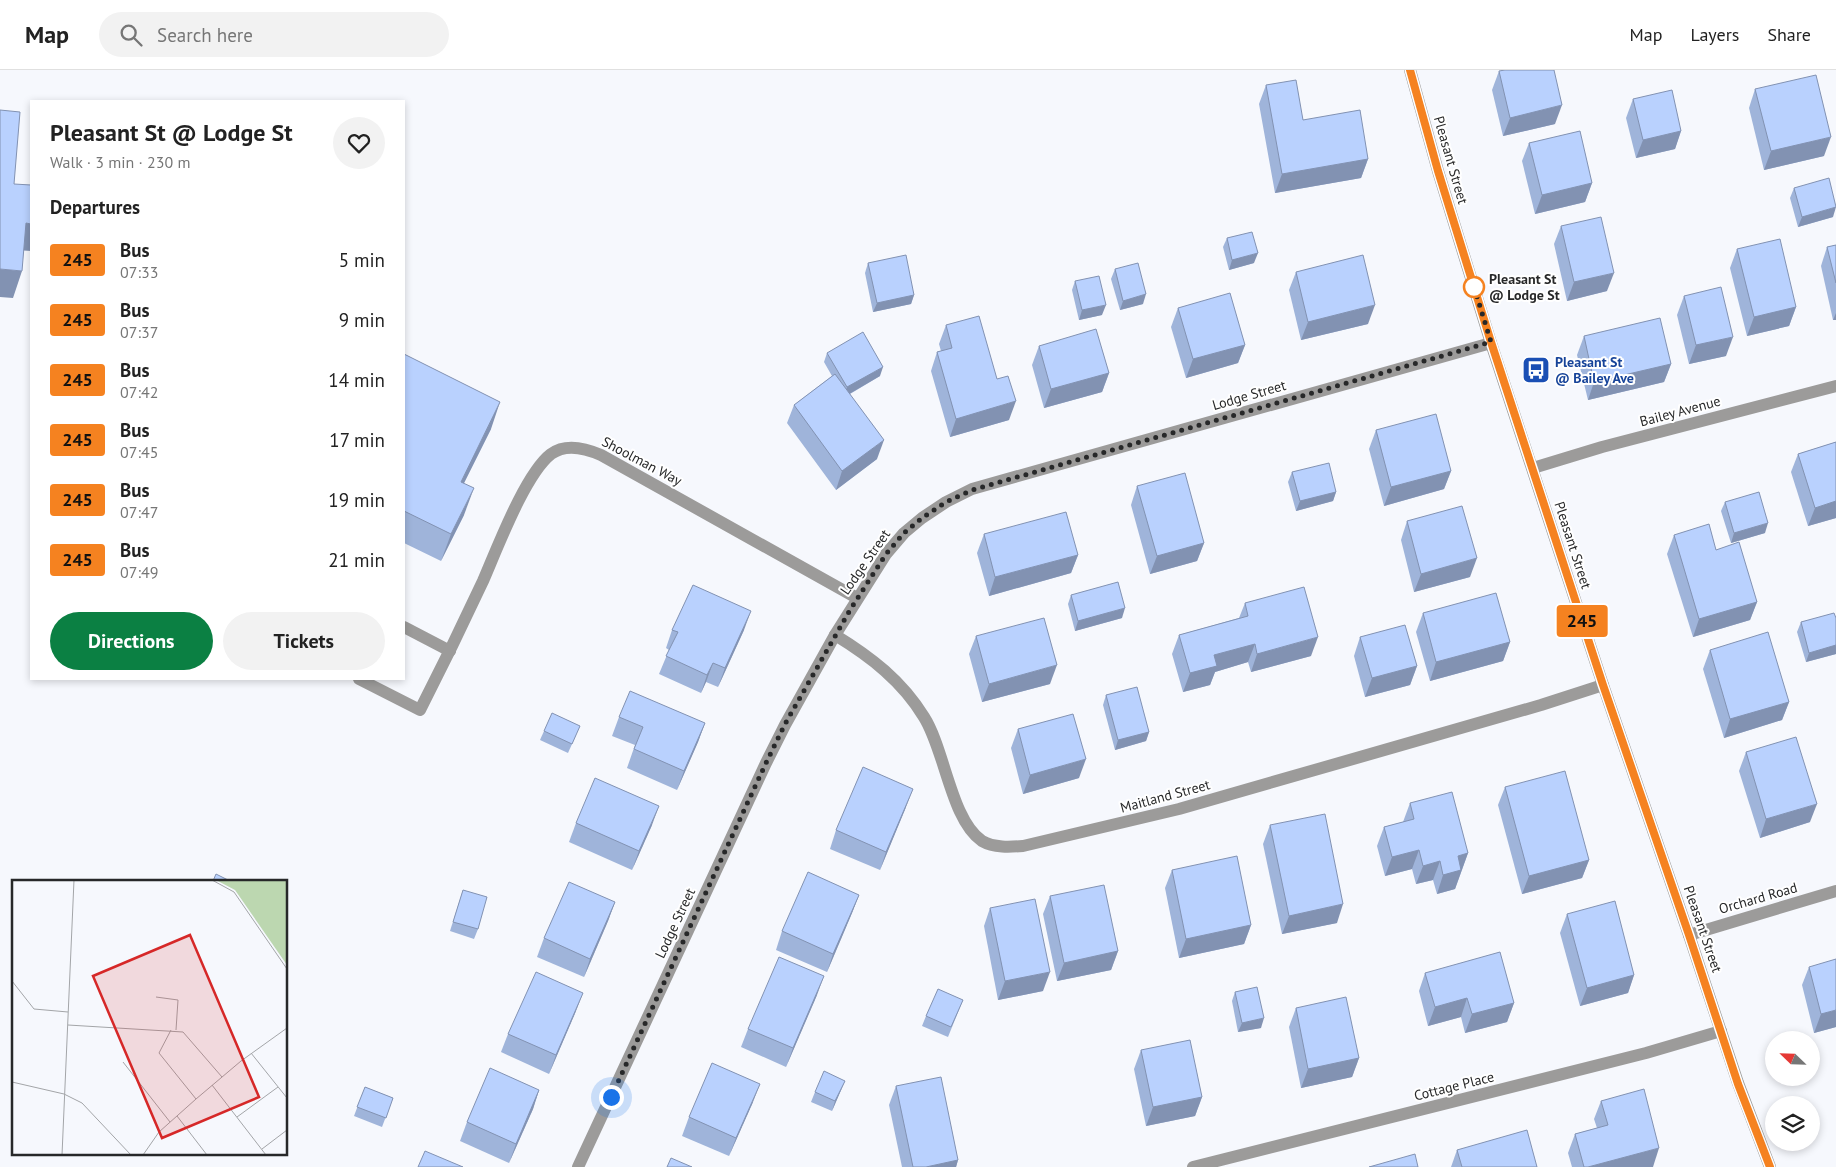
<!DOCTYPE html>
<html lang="en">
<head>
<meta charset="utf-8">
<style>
	:root { --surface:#fff; --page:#f2f2f2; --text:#222; --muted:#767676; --line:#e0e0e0; --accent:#0b8043 }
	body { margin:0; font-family:"PT Sans",sans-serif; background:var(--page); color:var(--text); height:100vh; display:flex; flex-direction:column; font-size:19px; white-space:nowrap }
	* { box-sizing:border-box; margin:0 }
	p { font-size:16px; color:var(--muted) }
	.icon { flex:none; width:28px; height:28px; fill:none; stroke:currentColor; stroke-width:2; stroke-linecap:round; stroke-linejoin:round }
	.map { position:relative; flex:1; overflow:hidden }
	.sheet { position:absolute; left:30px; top:30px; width:375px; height:580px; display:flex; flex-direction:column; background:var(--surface); border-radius:0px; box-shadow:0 2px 8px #0003 }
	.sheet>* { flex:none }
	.badge { padding:0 10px; border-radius:4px; font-size:18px; line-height:32px }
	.needle { width:32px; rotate:293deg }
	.controls { position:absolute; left:1765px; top:961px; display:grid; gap:10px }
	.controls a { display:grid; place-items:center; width:55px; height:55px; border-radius:50%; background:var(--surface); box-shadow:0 2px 8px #0003; font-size:25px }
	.you { position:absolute; width:25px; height:25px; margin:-12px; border:4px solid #fff; border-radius:50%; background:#1a73e8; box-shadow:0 0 0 8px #1a73e833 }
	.map>.badge { position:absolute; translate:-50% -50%; box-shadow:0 0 0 2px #fff }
	h2 { padding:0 20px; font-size:19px; line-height:45px }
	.round { display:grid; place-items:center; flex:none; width:52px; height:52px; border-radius:26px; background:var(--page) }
	.headline { display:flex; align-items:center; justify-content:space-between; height:85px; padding:0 20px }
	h1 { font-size:24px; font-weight:700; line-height:38px }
	.action { display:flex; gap:10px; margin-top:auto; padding:10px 20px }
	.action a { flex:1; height:58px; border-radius:30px; background:var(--accent); color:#fff; font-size:20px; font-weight:700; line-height:58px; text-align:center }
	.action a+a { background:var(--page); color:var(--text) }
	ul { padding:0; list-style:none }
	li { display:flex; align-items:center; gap:15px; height:60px; padding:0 20px }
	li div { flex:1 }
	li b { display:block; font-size:19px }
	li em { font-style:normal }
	li .badge { min-width:55px; font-weight:700; text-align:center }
	header { display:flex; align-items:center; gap:30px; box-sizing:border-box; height:70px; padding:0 25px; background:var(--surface); border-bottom:1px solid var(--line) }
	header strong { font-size:24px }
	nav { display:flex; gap:28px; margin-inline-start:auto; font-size:18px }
	.search { width:350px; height:45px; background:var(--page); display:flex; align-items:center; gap:12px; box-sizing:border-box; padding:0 18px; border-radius:28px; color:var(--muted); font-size:19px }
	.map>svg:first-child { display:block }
</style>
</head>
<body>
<header>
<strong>Map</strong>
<div class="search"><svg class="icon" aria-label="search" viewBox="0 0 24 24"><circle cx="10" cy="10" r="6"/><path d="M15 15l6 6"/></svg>Search here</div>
<nav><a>Map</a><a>Layers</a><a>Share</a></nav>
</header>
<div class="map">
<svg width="1836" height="1097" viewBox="0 0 1836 1097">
	<rect width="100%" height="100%" fill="#f6f8fd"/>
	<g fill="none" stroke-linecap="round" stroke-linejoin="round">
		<!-- minor -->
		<g stroke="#9c9b9a" stroke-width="12">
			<polyline points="1410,0 1438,101 1491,273 1603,615 1689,865 1738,1013 1770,1097"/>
			<polyline points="1533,398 1602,377 1836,316"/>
			<polyline points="404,557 450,581"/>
			<path d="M835,565C871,587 902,611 924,647C945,680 951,750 982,771C994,778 1010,777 1023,776L1179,739L1541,635L1603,615"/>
			<path d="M359,609L420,640C442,597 463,554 483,511C497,479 525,404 551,384C566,373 585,378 601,385L857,528"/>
			<polyline points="1689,865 1836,821"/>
			<polyline points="578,1097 766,693 785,655 835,565 886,484 904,463 922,448 946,432 972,419 1491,273"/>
			<polyline points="1193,1097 1646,983 1721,961"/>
		</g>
	</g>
	<!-- wall -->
	<g fill="#9fb4da">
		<polygon points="1499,1 1555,54 1503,66 1492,20"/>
		<polygon points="1266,15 1303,50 1368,89 1361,108 1275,123 1259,34"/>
		<polygon points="1755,19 1824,86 1764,100 1749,38"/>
		<polygon points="1633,29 1681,61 1675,79 1636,88 1626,48"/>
		<polygon points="1529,73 1592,113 1585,132 1535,144 1522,91"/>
		<polygon points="1794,118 1833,147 1798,157 1790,128"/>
		<polygon points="1561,156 1607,221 1567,231 1554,174"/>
		<polygon points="1227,168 1254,193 1229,200 1223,177"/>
		<polygon points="1836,175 1836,250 1833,250 1821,196 1827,177"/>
		<polygon points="1737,179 1796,237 1789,256 1747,266 1730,198"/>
		<polygon points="868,193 914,225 911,234 873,242 865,203"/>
		<polygon points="1115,199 1143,234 1120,240 1111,209"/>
		<polygon points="1296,202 1368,254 1301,270 1289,220"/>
		<polygon points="1075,211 1102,245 1079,250 1072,220"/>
		<polygon points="1684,226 1726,286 1689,294 1677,245"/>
		<polygon points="1178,238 1245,275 1238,293 1186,308 1171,257"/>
		<polygon points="946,255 1009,350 950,367 931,301 937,282 941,281 939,274"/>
		<polygon points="1584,266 1671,294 1664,312 1588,330 1577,285"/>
		<polygon points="1039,276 1109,303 1102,322 1044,338 1032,295"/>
		<polygon points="827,283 880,306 850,324 877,389 836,420 787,353 794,335 832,306 824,292"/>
		<polygon points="404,284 491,359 464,413 464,445 441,491 404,473"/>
		<polygon points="1376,360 1451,401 1444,419 1384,436 1369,379"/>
		<polygon points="1836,372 1836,448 1808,456 1791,402 1798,384"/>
		<polygon points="1292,402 1336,422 1333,431 1296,441 1288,412"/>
		<polygon points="1137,416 1204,473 1197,491 1150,504 1131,435"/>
		<polygon points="1725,432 1765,463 1731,473 1721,441"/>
		<polygon points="1407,451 1470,507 1414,522 1401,470"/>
		<polygon points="984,464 1078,485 1071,503 989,526 977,483"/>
		<polygon points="1674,465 1716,480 1757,532 1750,550 1693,567 1667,484"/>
		<polygon points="1071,525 1122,548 1075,561 1068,534"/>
		<polygon points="1245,533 1311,586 1251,602 1248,592 1215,602 1210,615 1183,622 1172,584 1179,565 1239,548"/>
		<polygon points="1423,543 1510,572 1503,591 1430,611 1416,562"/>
		<polygon points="1836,548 1836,584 1806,592 1797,562 1801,552"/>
		<polygon points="672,560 744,560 718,617 706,612 701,623 659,604 669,580 666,578"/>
		<polygon points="976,566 1050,614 982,632 969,584"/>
		<polygon points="1360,567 1417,596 1410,615 1365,627 1354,586"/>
		<polygon points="1710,580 1789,632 1782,650 1724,668 1703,599"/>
		<polygon points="1106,625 1149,662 1146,671 1115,680 1103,635"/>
		<polygon points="619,647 705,653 698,672 677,720 627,698 635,675 612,666"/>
		<polygon points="1018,659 1079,708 1023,724 1011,678"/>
		<polygon points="544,661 576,665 568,683 540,670"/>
		<polygon points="1746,682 1810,752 1760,768 1739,701"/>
		<polygon points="1505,717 1589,790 1582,808 1522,824 1498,735"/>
		<polygon points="1410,733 1468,783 1455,819 1437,824 1433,810 1416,814 1412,799 1385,806 1377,776 1384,757 1403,752"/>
		<polygon points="906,737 880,800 830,779 836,760"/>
		<polygon points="576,753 652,755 632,800 569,772"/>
		<polygon points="1270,755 1337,853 1282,864 1263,774"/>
		<polygon points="1172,800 1251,855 1244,874 1179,888 1165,818"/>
		<polygon points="463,820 478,859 474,869 450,861"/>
		<polygon points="859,825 852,843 827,902 776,880 782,861"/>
		<polygon points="1050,826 1118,881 1111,900 1057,911 1043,844"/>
		<polygon points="615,832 608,851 584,907 537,887 544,868"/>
		<polygon points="990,838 1043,921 998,930 984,856"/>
		<polygon points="1567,844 1634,905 1628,923 1580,936 1560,863"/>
		<polygon points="1809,897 1836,957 1814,963 1802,915"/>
		<polygon points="1425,903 1514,933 1507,952 1465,963 1461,947 1428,956 1419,921"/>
		<polygon points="1235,922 1261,958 1238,962 1232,931"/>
		<polygon points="817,925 786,997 741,977 748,959"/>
		<polygon points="963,930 948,967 922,956 926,946"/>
		<polygon points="1296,938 1359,988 1352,1007 1301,1018 1289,957"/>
		<polygon points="576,941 549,1004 501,982 508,964"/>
		<polygon points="1141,980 1202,1027 1195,1046 1146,1056 1134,999"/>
		<polygon points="845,1011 832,1041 811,1032 815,1022"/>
		<polygon points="896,1016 958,1090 956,1097 902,1097 889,1035"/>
		<polygon points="365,1017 393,1028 382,1057 354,1046"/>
		<polygon points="539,1020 533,1039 509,1093 460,1071 467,1052"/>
		<polygon points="1601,1031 1653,1097 1572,1097 1568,1083 1575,1064 1597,1058 1594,1049"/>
		<polygon points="753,1032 729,1086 682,1066 689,1047"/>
		<polygon points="1457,1080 1537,1097 1451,1097"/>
	</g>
	<!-- shaded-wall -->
	<g fill="#8292b2">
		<polygon points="1562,35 1555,54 1503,66 1510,48"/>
		<polygon points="1681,61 1675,79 1636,88 1643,70"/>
		<polygon points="1831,67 1824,86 1764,100 1771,81"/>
		<polygon points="1368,89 1361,108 1275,123 1282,104"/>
		<polygon points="1592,113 1585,132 1535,144 1542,125"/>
		<polygon points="1836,137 1833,147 1798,157 1802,147"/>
		<polygon points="26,153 31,154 31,181 16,180"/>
		<polygon points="1258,183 1254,193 1229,200 1232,190"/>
		<polygon points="0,199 22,201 13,228 0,227"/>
		<polygon points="1614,203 1607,221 1567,231 1574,212"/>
		<polygon points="1146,224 1143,234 1120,240 1123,231"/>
		<polygon points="914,225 911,234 873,242 877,233"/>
		<polygon points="1106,235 1102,245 1079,250 1082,240"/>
		<polygon points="1375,235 1368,254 1301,270 1308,252"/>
		<polygon points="1796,237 1789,256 1747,266 1754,247"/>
		<polygon points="1836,243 1836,250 1833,250"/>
		<polygon points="1733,267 1726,286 1689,294 1696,275"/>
		<polygon points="1245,275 1238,293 1186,308 1193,289"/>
		<polygon points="1671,294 1664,312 1588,330 1594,312"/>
		<polygon points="883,297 880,306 844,327 847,317"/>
		<polygon points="1109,303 1102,322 1044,338 1051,319"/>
		<polygon points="1016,331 1009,350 950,367 956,349"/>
		<polygon points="500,332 491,359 451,439 461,412"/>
		<polygon points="884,370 877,389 836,420 842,401"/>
		<polygon points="1451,401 1444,419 1384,436 1391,417"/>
		<polygon points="474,418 464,445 441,491 451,464"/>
		<polygon points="1336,422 1333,431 1296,441 1300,431"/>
		<polygon points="1836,431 1836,448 1808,456 1815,438"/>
		<polygon points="1768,453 1765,463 1731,473 1734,463"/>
		<polygon points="1204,473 1197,491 1150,504 1157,486"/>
		<polygon points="1078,485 1071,503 989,526 995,507"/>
		<polygon points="1477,488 1470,507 1414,522 1421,504"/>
		<polygon points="1757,532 1750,550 1693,567 1699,549"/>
		<polygon points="1125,538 1122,548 1075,561 1078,551"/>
		<polygon points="751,541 744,560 718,617 725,598"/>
		<polygon points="1318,567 1311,586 1251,602 1257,584"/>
		<polygon points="1510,572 1503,591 1430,611 1436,592"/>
		<polygon points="1255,574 1248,592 1215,602 1210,615 1183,622 1190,603 1214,585"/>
		<polygon points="1836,575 1836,584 1806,592 1809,583"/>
		<polygon points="713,593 706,612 701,623 707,605"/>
		<polygon points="1057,595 1050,614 982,632 989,614"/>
		<polygon points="1417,596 1410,615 1365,627 1372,608"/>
		<polygon points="1789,632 1782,650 1724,668 1730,649"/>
		<polygon points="705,653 698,672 677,720 684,701"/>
		<polygon points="1149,662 1146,671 1115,680 1118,670"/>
		<polygon points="1086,689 1079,708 1023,724 1030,705"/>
		<polygon points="913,719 906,737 880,800 886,782"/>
		<polygon points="1817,734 1810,752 1760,768 1766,749"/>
		<polygon points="659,736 652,755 632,800 639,781"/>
		<polygon points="1419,780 1412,799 1385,806 1392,787"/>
		<polygon points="1468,783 1455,819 1437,824 1443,805 1458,786"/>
		<polygon points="1589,790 1582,808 1522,824 1529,806"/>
		<polygon points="1440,791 1433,810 1416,814 1423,796"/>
		<polygon points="859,825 852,843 827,902 833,884"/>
		<polygon points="615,832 608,851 584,907 590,889"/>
		<polygon points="1343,834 1337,853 1282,864 1289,846"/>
		<polygon points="1251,855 1244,874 1179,888 1186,869"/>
		<polygon points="1118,881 1111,900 1057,911 1064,893"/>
		<polygon points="1050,902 1043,921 998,930 1005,911"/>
		<polygon points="1634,905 1628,923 1580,936 1587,918"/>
		<polygon points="824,906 817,925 786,997 793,978"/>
		<polygon points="583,923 576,941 549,1004 556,985"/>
		<polygon points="1467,928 1461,947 1428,956 1435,937"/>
		<polygon points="1514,933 1507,952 1465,963 1472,944"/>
		<polygon points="1836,940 1836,957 1814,963 1821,944"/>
		<polygon points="1264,948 1261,958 1238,962 1242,953"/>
		<polygon points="1359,988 1352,1007 1301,1018 1308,999"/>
		<polygon points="845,1011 841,1020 832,1041 835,1031"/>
		<polygon points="760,1014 753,1032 729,1086 736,1068"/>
		<polygon points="539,1020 533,1039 509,1093 516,1074"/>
		<polygon points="1202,1027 1195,1046 1146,1056 1153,1037"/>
		<polygon points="1659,1078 1653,1097 1588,1097"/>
		<polygon points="958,1090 956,1097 926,1097"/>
	</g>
	<!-- building -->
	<g fill="#b9d1fe" stroke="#8292b2">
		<polygon points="1505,0 1554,0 1562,35 1510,48 1499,1"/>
		<polygon points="1816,5 1831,67 1771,81 1755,19"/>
		<polygon points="1296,10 1303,50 1360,40 1368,89 1282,104 1266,15"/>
		<polygon points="1672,20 1681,61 1643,70 1633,29"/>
		<polygon points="0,40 20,42 14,114 31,115 31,154 26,153 22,201 0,199"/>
		<polygon points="1580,61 1592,113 1542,125 1529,73"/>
		<polygon points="1829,108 1836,137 1802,147 1794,118"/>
		<polygon points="1601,147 1614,203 1574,212 1561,156"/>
		<polygon points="1252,162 1258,183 1232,190 1227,168"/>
		<polygon points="1780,169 1796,237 1754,247 1737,179"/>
		<polygon points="1836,175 1836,213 1827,177"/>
		<polygon points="906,185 914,225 877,233 868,193"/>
		<polygon points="1363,185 1375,235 1308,252 1296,202"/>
		<polygon points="1138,193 1146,224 1123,231 1115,199"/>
		<polygon points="1099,206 1106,235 1082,240 1075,211"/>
		<polygon points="1721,217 1733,267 1696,275 1684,226"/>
		<polygon points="1230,223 1245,275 1193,289 1178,238"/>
		<polygon points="979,246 997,309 1008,306 1016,331 956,349 937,282 952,278 946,255"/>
		<polygon points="1660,248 1671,294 1594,312 1584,266"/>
		<polygon points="1096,259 1109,303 1051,319 1039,276"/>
		<polygon points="863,262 883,297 847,317 827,283"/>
		<polygon points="404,284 500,332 461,412 474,418 451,464 404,441"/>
		<polygon points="835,304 884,370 842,401 794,335"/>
		<polygon points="1436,344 1451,401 1391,417 1376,360"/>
		<polygon points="1836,372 1836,431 1815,438 1798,384"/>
		<polygon points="1329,393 1336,422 1300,431 1292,402"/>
		<polygon points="1185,403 1204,473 1157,486 1137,416"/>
		<polygon points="1759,422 1768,453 1734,463 1725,432"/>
		<polygon points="1462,436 1477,488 1421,504 1407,451"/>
		<polygon points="1066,442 1078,485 995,507 984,464"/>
		<polygon points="1709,454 1716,480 1739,472 1757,532 1699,549 1674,465"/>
		<polygon points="1118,512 1125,538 1078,551 1071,525"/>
		<polygon points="693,515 751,541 725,598 713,593 707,605 666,586 678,562 672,560"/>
		<polygon points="1304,517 1318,567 1257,584 1255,574 1214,585 1217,596 1190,603 1179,565 1248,546 1245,533"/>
		<polygon points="1496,523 1510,572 1436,592 1423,543"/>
		<polygon points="1834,543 1836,548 1836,575 1809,583 1801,552"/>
		<polygon points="1044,548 1057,595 989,614 976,566"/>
		<polygon points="1405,555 1417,596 1372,608 1360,567"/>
		<polygon points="1768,562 1789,632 1730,649 1710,580"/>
		<polygon points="1137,617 1149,662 1118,670 1106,625"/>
		<polygon points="630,621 705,653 684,701 634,679 643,657 619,647"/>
		<polygon points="552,643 580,656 572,674 544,661"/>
		<polygon points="1073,644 1086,689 1030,705 1018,659"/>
		<polygon points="1796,667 1817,734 1766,749 1746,682"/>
		<polygon points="863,697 913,719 886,782 836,760"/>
		<polygon points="1565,701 1589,790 1529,806 1505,717"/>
		<polygon points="595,708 659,736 639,781 576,753"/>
		<polygon points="1452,722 1468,783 1458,786 1461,800 1443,805 1440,791 1423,796 1419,780 1392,787 1384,757 1414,749 1410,733"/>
		<polygon points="1325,744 1343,834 1289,846 1270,755"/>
		<polygon points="1237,786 1251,855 1186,869 1172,800"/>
		<polygon points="808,802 859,825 833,884 782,861"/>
		<polygon points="216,804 230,811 213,811"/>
		<polygon points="569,812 615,832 590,889 544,868"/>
		<polygon points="1104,815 1118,881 1064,893 1050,826"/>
		<polygon points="463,820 487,827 478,859 453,852"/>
		<polygon points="1035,829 1050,902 1005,911 990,838"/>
		<polygon points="1615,831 1634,905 1587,918 1567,844"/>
		<polygon points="1500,882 1514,933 1472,944 1467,928 1435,937 1425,903"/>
		<polygon points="779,887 824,906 793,978 748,959"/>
		<polygon points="1836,889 1836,940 1821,944 1809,897"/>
		<polygon points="536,902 583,923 556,985 508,964"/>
		<polygon points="1257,917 1264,948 1242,953 1235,922"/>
		<polygon points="938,919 963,930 951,957 926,946"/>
		<polygon points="1346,927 1359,988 1308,999 1296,938"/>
		<polygon points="1190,970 1202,1027 1153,1037 1141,980"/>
		<polygon points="712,993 760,1014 736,1068 689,1047"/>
		<polygon points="490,998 539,1020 516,1074 467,1052"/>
		<polygon points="824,1001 845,1011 835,1031 815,1022"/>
		<polygon points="941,1007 958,1090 926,1097 913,1097 896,1016"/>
		<polygon points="365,1017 393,1028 386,1048 357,1037"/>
		<polygon points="1644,1019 1659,1078 1588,1097 1584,1097 1575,1064 1608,1055 1601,1031"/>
		<polygon points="1527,1060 1537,1097 1462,1097 1457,1080"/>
		<polygon points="425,1081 463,1097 418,1097"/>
		<polygon points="1415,1084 1418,1097 1369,1097"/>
		<polygon points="671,1088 692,1097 667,1097"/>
	</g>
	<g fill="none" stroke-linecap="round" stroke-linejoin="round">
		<defs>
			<polyline id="line" points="1410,0 1438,101 1491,272 1603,615 1689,865 1738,1014 1770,1097"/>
		</defs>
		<!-- line casing -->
		<use href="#line" stroke="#fff" stroke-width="11"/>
		<!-- line -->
		<use href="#line" stroke="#f58220" stroke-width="8"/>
		<!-- walk -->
		<polyline stroke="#272829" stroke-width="5" stroke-dasharray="0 9" points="611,1027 766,693 785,654 850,540 886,484 904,463 922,448 946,432 972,420 1491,272 1474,217"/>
	</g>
	<!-- icons -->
	<defs>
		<symbol id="bus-square" viewBox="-11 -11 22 22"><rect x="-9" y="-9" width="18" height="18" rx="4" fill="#1a4fb4" stroke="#fff"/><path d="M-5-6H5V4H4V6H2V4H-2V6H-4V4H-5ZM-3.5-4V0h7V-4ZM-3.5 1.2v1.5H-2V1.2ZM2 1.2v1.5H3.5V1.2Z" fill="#fff"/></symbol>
	</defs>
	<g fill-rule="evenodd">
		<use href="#bus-square" x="1520" y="284" width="32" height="32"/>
	</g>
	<!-- markers -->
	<circle fill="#fff" stroke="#f58220" stroke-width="2.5" cx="1474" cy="217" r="10"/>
	<g text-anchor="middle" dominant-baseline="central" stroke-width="4" stroke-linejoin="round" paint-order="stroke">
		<!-- street labels -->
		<g font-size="14" fill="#272829" stroke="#fff">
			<text transform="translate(1451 90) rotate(74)">Pleasant Street</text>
			<text transform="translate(1249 325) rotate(-16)">Lodge Street</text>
			<text transform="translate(1680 341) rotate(-15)">Bailey Avenue</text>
			<text transform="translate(642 391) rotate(28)">Shoolman Way</text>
			<text transform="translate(1573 475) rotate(72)">Pleasant Street</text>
			<text transform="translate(865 492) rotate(-55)">Lodge Street</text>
			<text transform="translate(1165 726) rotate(-15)">Maitland Street</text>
			<text transform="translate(1758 828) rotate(-16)">Orchard Road</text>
			<text transform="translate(675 853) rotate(-65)">Lodge Street</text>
			<text transform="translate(1703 859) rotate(71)">Pleasant Street</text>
			<text transform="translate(1454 1016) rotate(-14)">Cottage Place</text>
		</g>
		<!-- stop labels -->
		<g font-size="14" font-weight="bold" fill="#272829" stroke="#fff" text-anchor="start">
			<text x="1489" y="209">Pleasant St<tspan x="1489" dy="16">@ Lodge St</tspan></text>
		</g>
		<!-- transit labels -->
		<g font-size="14" font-weight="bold" fill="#164399" stroke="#fff" text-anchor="start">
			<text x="1555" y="292">Pleasant St<tspan x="1555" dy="16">@ Bailey Ave</tspan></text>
		</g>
	</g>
	<!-- overview -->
	<g transform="translate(12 810)">
		<rect width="275" height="275" fill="#f6f8fd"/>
		<path d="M204,0H275V85L223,10Z" fill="#bcd7b0"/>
		<path fill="none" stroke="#a3a5a8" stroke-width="1" d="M200,0L222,12L275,89M0,101L22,129L56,132M144,117L166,120L164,150M56,145L171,152L210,197M159,150L147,173L184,219M239,173L275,218M111,182L158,242M0,202L52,214M200,205L254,275M52,214L70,223L119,275M165,236L195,275M225,237L266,207M250,269L275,250M50,275L62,0M131,275L147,252L184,219L229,181L275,148"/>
		<path fill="#d62828" fill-opacity="0.15" stroke="#d62828" stroke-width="2.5" d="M178,55L247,217L150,258L81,96Z"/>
		<rect width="275" height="275" fill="none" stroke="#272829" stroke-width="2.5"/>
	</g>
</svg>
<div class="controls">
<a><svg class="needle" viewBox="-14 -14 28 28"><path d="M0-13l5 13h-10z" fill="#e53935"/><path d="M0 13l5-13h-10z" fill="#767676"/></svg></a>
<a><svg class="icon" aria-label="layers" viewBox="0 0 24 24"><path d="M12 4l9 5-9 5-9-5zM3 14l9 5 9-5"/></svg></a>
</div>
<div class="you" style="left:611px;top:1027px"></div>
<b class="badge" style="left:1582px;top:551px;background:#f58220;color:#111">245</b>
<section class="sheet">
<div class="headline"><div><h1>Pleasant St @ Lodge St</h1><p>Walk · 3 min · 230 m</p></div><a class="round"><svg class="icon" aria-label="heart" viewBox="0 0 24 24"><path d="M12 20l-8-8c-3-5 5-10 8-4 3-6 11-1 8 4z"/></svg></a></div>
<h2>Departures</h2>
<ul>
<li><span class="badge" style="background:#f58220;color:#111">245</span><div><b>Bus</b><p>07:33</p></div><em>5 min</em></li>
<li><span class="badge" style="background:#f58220;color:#111">245</span><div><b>Bus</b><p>07:37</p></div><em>9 min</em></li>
<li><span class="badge" style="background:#f58220;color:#111">245</span><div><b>Bus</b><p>07:42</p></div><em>14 min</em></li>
<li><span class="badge" style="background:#f58220;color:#111">245</span><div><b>Bus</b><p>07:45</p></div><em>17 min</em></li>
<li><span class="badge" style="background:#f58220;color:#111">245</span><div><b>Bus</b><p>07:47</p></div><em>19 min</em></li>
<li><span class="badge" style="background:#f58220;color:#111">245</span><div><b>Bus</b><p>07:49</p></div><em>21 min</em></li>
</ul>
<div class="action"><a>Directions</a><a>Tickets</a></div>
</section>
</div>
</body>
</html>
